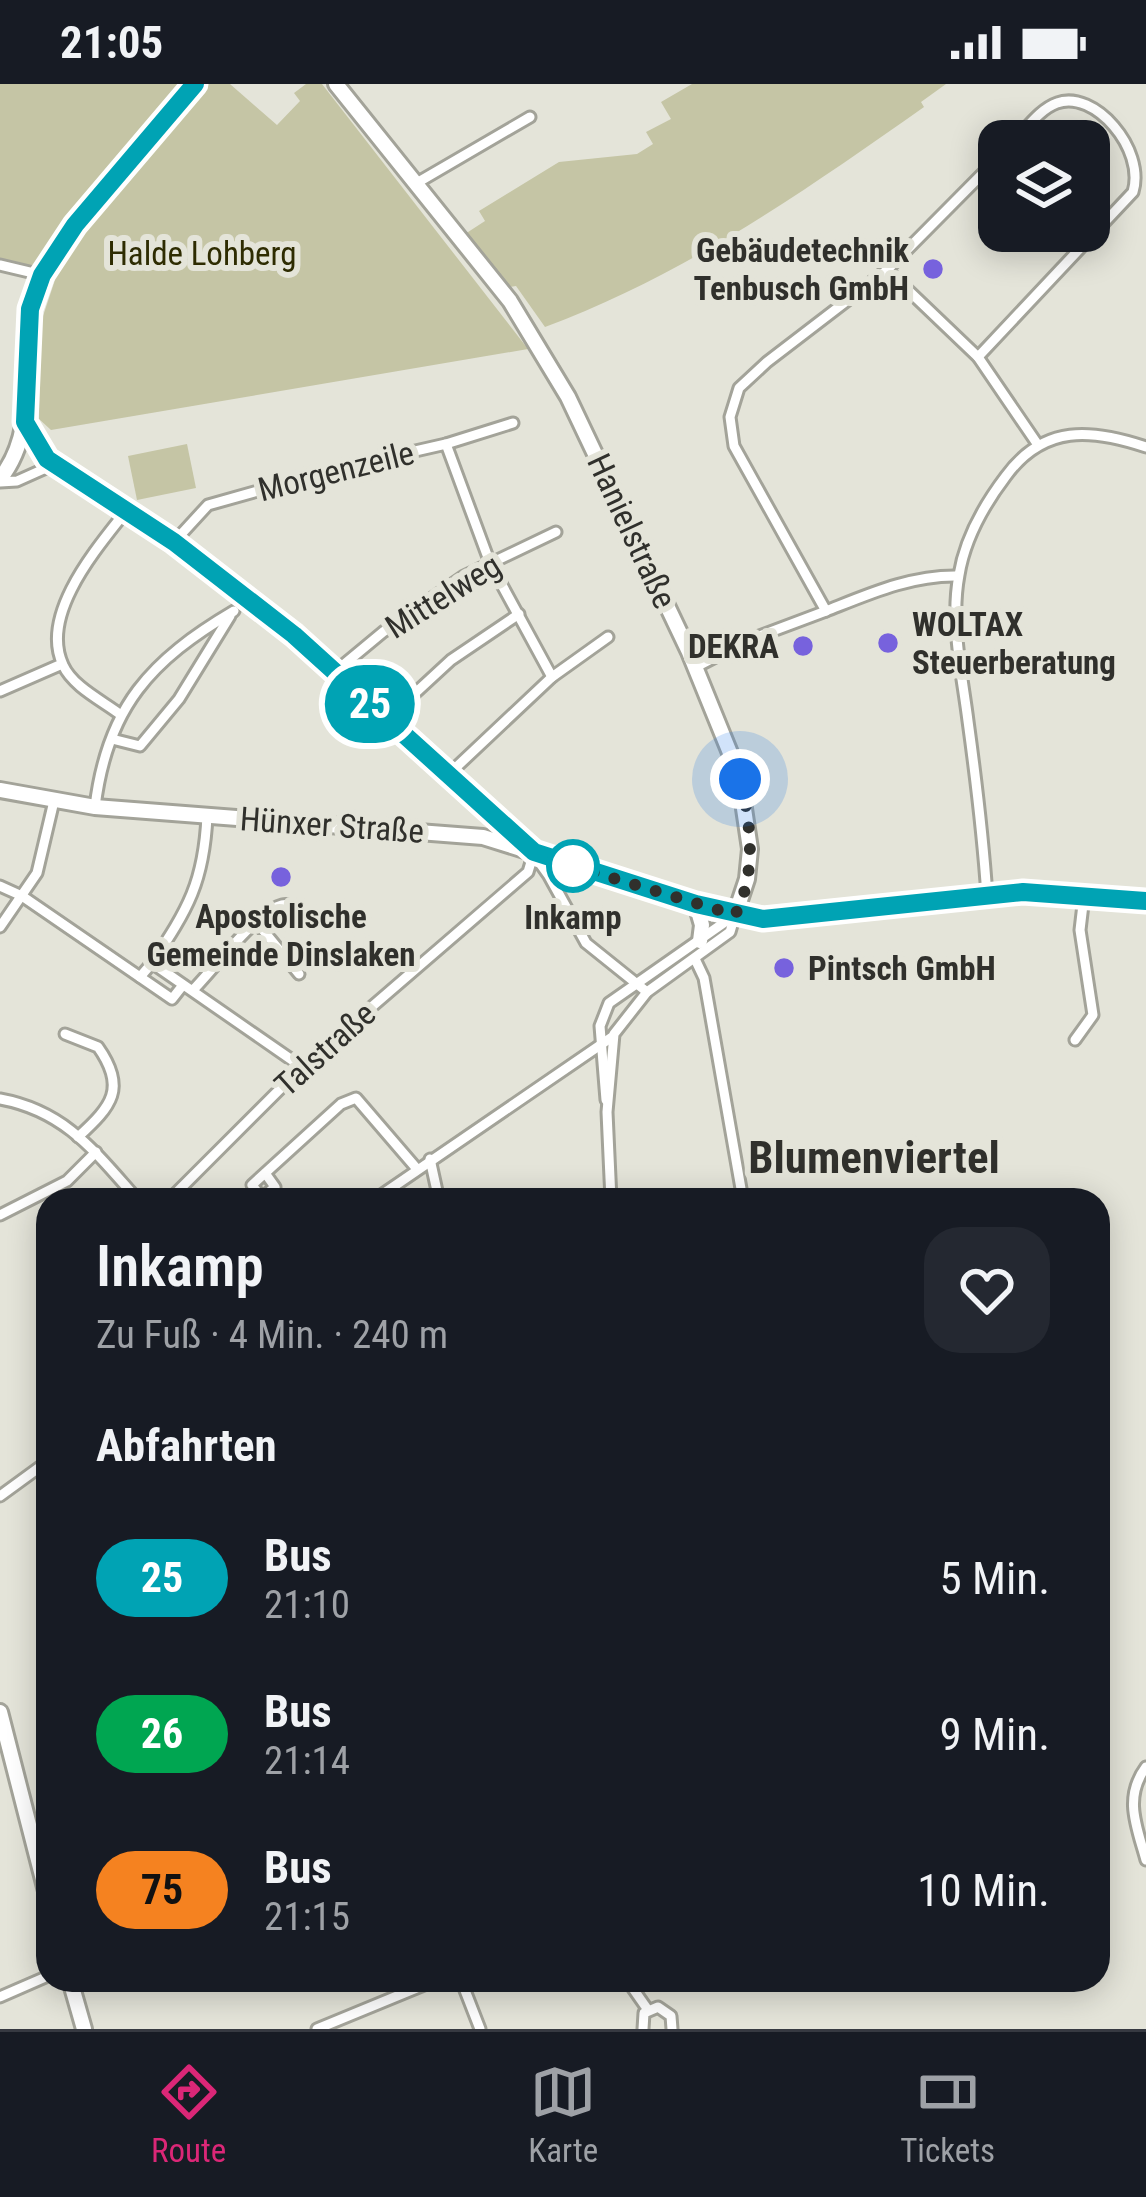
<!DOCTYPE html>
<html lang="de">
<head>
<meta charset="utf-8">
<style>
	:root { --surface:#171b24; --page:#242831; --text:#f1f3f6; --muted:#9ea1a6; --line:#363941; --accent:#db2777 }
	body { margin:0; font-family:"Roboto Condensed",sans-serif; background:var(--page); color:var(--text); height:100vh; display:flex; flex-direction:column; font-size:45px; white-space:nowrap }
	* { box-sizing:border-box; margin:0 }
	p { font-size:39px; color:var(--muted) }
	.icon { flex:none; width:66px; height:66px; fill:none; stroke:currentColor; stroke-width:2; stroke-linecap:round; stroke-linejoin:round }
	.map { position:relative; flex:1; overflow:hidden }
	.sheet { position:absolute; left:36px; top:1104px; width:1074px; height:804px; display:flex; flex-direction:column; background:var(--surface); border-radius:36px; box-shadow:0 6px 30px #0003 }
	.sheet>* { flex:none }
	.badge { padding:0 24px; border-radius:39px; font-size:42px; line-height:78px }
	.controls { position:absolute; left:978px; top:36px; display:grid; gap:24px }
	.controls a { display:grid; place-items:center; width:132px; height:132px; border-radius:24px; background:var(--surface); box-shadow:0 6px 30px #0003; font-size:60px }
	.you { position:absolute; width:60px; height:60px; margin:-30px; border:9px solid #fff; border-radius:50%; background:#1a73e8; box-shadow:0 0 0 18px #1a73e833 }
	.map>.badge { position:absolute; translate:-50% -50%; box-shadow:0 0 0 6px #fff }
	h2 { padding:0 60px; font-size:45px; line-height:108px }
	.round { display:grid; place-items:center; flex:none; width:126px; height:126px; border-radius:36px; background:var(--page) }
	.headline { display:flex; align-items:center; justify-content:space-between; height:204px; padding:0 60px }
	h1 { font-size:57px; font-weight:600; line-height:90px }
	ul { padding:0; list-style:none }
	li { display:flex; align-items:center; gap:36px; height:156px; padding:0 60px }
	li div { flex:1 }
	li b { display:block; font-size:45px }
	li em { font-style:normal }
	li .badge { min-width:132px; font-weight:700; text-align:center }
	.status { display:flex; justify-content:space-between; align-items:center; height:84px; padding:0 60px; background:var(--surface); direction:ltr }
	.status svg { height:33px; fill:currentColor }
	.dock { display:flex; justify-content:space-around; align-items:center; height:168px; border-top:3px solid var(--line); background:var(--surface); font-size:33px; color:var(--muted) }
	.dock a { display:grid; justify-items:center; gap:6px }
	.dock .current { color:var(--accent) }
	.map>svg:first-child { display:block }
</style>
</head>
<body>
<div class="status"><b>21:05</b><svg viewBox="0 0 49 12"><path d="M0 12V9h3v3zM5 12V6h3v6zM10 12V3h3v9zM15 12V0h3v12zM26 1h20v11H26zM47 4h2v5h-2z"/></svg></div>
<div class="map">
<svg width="1146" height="1945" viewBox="0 0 1146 1945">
	<rect width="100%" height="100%" fill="#e4e4d9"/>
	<!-- green -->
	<g fill="#c5c5a5">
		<polygon points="0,0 230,0 277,41 300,17 294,9 306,0 322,0 528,265 51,346 39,335 40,241 55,196 0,179"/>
		<path d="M692,0H946L921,18L924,23C803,108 685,191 545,243L516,202L510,203L465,150L485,137L479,127L559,78L637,70L653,60L646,48L671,35L661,18Z"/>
		<polygon points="187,360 196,404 137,416 128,372"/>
	</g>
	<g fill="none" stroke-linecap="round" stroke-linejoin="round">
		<defs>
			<g id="street">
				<polyline points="415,100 530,33"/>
				<polyline points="0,181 42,191"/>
				<polyline points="887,186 978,273 1038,361"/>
				<path d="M978,273L1133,108C1146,65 1094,5 1057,19C1040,25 1027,44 1014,57"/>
				<polyline points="26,339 47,375 174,458 294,551 524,757 549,792 586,859 647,908"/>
				<polyline points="446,360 490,479 552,593"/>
				<polyline points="0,398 17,397 55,380"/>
				<polyline points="174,458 208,421 332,386 446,360 513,339"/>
				<path d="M826,527C869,510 911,491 958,492"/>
				<polyline points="689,568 735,559"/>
				<polyline points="696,583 746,557 826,527 734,362 730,333 739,304 767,278 887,186 999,73"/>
				<polyline points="336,587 383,548 464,492 556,448"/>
				<polyline points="0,607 62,580"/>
				<path d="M121,631C103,617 73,603 63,581C39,530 98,463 126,427"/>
				<polyline points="386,636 451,576 519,530"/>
				<polyline points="112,655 140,662 179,615 230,532"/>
				<polyline points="449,690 552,593 608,553"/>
				<path d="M95,723C107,623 151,576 234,527"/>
				<polyline points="0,802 22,812 172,915 183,901"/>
				<path d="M987,812C983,753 976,695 968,637C962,589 950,539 959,491C965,454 984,421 1006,392C1044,340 1092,345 1146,363"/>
				<polyline points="258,840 299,890"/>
				<polyline points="0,843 37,789 54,717"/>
				<polyline points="695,875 704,894 743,1116"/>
				<path d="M152,879C188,825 204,798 207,732"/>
				<polyline points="140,893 152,879 302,983"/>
				<path d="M193,906C212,887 257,827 282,821C294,818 306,830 316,836"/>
				<path d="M65,950L98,963C127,1004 112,1022 78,1053"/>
				<polyline points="1075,956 1093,931 1080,846 1084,812"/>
				<path d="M0,1015C66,1027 96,1069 138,1116"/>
				<polyline points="606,1016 600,942 609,919 735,831"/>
				<polyline points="430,1075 439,1116"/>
				<polyline points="265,1089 275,1103 262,1114 252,1101 341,1020 356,1014 417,1085"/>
				<polyline points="169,1116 302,983 528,788 534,768"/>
				<polyline points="374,1116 612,953"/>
				<polyline points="611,1116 607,1028 614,950 647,908 730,848 735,831"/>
				<polyline points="0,1131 67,1097 96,1068"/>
				<polyline points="0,1412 48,1377"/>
				<path d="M1146,1683C1123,1714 1137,1743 1146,1776"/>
				<polyline points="461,1896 480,1945"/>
				<polyline points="627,1896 648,1926"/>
				<polyline points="0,1913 48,1892"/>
				<polyline points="317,1945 436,1896"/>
				<polyline points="643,1945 644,1929 658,1923 671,1932 672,1945"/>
			</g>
			<g id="secondary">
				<polyline points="336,0 510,217 568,313 689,568 739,691 750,765 747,795 735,831"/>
				<path d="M0,395C44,338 14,275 33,215C56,144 145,58 195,0"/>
				<polyline points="0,706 95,723 483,753 696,820 763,835 1023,808 1146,817"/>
				<polyline points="696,820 702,841 700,857"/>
				<polyline points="0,1628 48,1815"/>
				<polyline points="70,1896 84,1945"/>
			</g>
		</defs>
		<!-- street casing -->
		<use href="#street" stroke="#a3a399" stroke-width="15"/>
		<!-- secondary casing -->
		<use href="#secondary" stroke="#a3a399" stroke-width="20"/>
		<!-- street -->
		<use href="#street" stroke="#fff" stroke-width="9"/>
		<!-- secondary -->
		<use href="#secondary" stroke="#fff" stroke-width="14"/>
	</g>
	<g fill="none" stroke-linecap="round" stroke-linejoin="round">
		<defs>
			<polyline id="line" points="195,0 75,141 42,191 30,225 25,338 47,375 174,458 294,551 534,768 696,820 763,835 1023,808 1146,817"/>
		</defs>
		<!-- line casing -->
		<use href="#line" stroke="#fff" stroke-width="27"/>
		<!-- line -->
		<use href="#line" stroke="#00a3b4" stroke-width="18"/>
		<!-- walk -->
		<path stroke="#30302c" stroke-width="12" stroke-dasharray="0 21.6" d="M573,782L735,831C757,789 751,740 740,695"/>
	</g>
	<!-- markers -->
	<g fill="#7762dd" stroke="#e4e4d9" stroke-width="4.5">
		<circle cx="933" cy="185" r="12"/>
		<circle cx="888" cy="559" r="12"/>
		<circle cx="803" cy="562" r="12"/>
		<circle cx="281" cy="793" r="12"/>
		<circle cx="784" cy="884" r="12"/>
	</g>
	<circle fill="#fff" stroke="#00a3b4" stroke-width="6" cx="573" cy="782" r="24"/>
	<g text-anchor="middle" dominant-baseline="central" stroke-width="12" stroke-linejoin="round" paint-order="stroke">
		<!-- poi labels -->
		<g font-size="33" font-weight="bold" fill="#30302c" stroke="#e4e4d9" text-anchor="end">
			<text x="909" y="166">Gebäudetechnik<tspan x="909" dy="38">Tenbusch GmbH</tspan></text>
			<text x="912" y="540" text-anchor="start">WOLTAX<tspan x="912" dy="38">Steuerberatung</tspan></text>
			<text x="779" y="562">DEKRA</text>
			<text x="281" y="832" text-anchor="middle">Apostolische<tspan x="281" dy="38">Gemeinde Dinslaken</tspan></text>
			<text x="808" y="884" text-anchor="start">Pintsch GmbH</text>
		</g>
		<!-- park labels -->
		<g font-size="33" fill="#2e2c02" stroke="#e4e4d9">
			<text x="202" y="169">Halde Lohberg</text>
		</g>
		<!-- street labels -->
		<g font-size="33" fill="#30302c" stroke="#e4e4d9">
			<text transform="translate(336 387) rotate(-14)">Morgenzeile</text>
			<text transform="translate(632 447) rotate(65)">Hanielstraße</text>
			<text transform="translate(443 512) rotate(-32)">Mittelweg</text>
			<text transform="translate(332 741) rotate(4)">Hünxer Straße</text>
			<text transform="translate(325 965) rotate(-42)">Talstraße</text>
		</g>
		<!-- stop labels -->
		<g font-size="33" font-weight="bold" fill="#30302c" stroke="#e4e4d9">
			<text x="573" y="833">Inkamp</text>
		</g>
		<!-- district labels -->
		<g font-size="45" font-weight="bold" fill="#30302c" stroke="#e4e4d9">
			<text x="874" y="1073">Blumenviertel</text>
		</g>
	</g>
</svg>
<div class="controls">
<a><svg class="icon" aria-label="layers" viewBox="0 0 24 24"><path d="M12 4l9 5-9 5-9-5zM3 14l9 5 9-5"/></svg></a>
</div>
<div class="you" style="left:740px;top:695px"></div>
<b class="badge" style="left:370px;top:620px;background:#00a3b4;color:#fff">25</b>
<section class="sheet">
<div class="headline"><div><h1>Inkamp</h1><p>Zu Fuß · 4 Min. · 240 m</p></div><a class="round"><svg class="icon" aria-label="heart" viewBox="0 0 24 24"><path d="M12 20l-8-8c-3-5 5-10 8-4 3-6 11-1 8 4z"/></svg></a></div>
<h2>Abfahrten</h2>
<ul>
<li><span class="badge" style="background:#00a3b4;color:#fff">25</span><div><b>Bus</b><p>21:10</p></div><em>5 Min.</em></li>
<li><span class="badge" style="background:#00a651;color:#fff">26</span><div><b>Bus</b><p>21:14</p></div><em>9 Min.</em></li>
<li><span class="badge" style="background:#f58220;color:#111">75</span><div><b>Bus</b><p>21:15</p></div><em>10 Min.</em></li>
</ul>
</section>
</div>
<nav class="dock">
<a class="current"><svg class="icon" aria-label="directions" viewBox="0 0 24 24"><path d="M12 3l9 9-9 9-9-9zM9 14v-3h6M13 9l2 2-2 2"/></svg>Route</a>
<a><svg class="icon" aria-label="map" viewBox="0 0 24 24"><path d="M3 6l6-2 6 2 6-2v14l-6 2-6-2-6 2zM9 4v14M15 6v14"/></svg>Karte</a>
<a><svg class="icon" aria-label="tickets" viewBox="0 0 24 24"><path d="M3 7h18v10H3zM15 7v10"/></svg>Tickets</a>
</nav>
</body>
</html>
